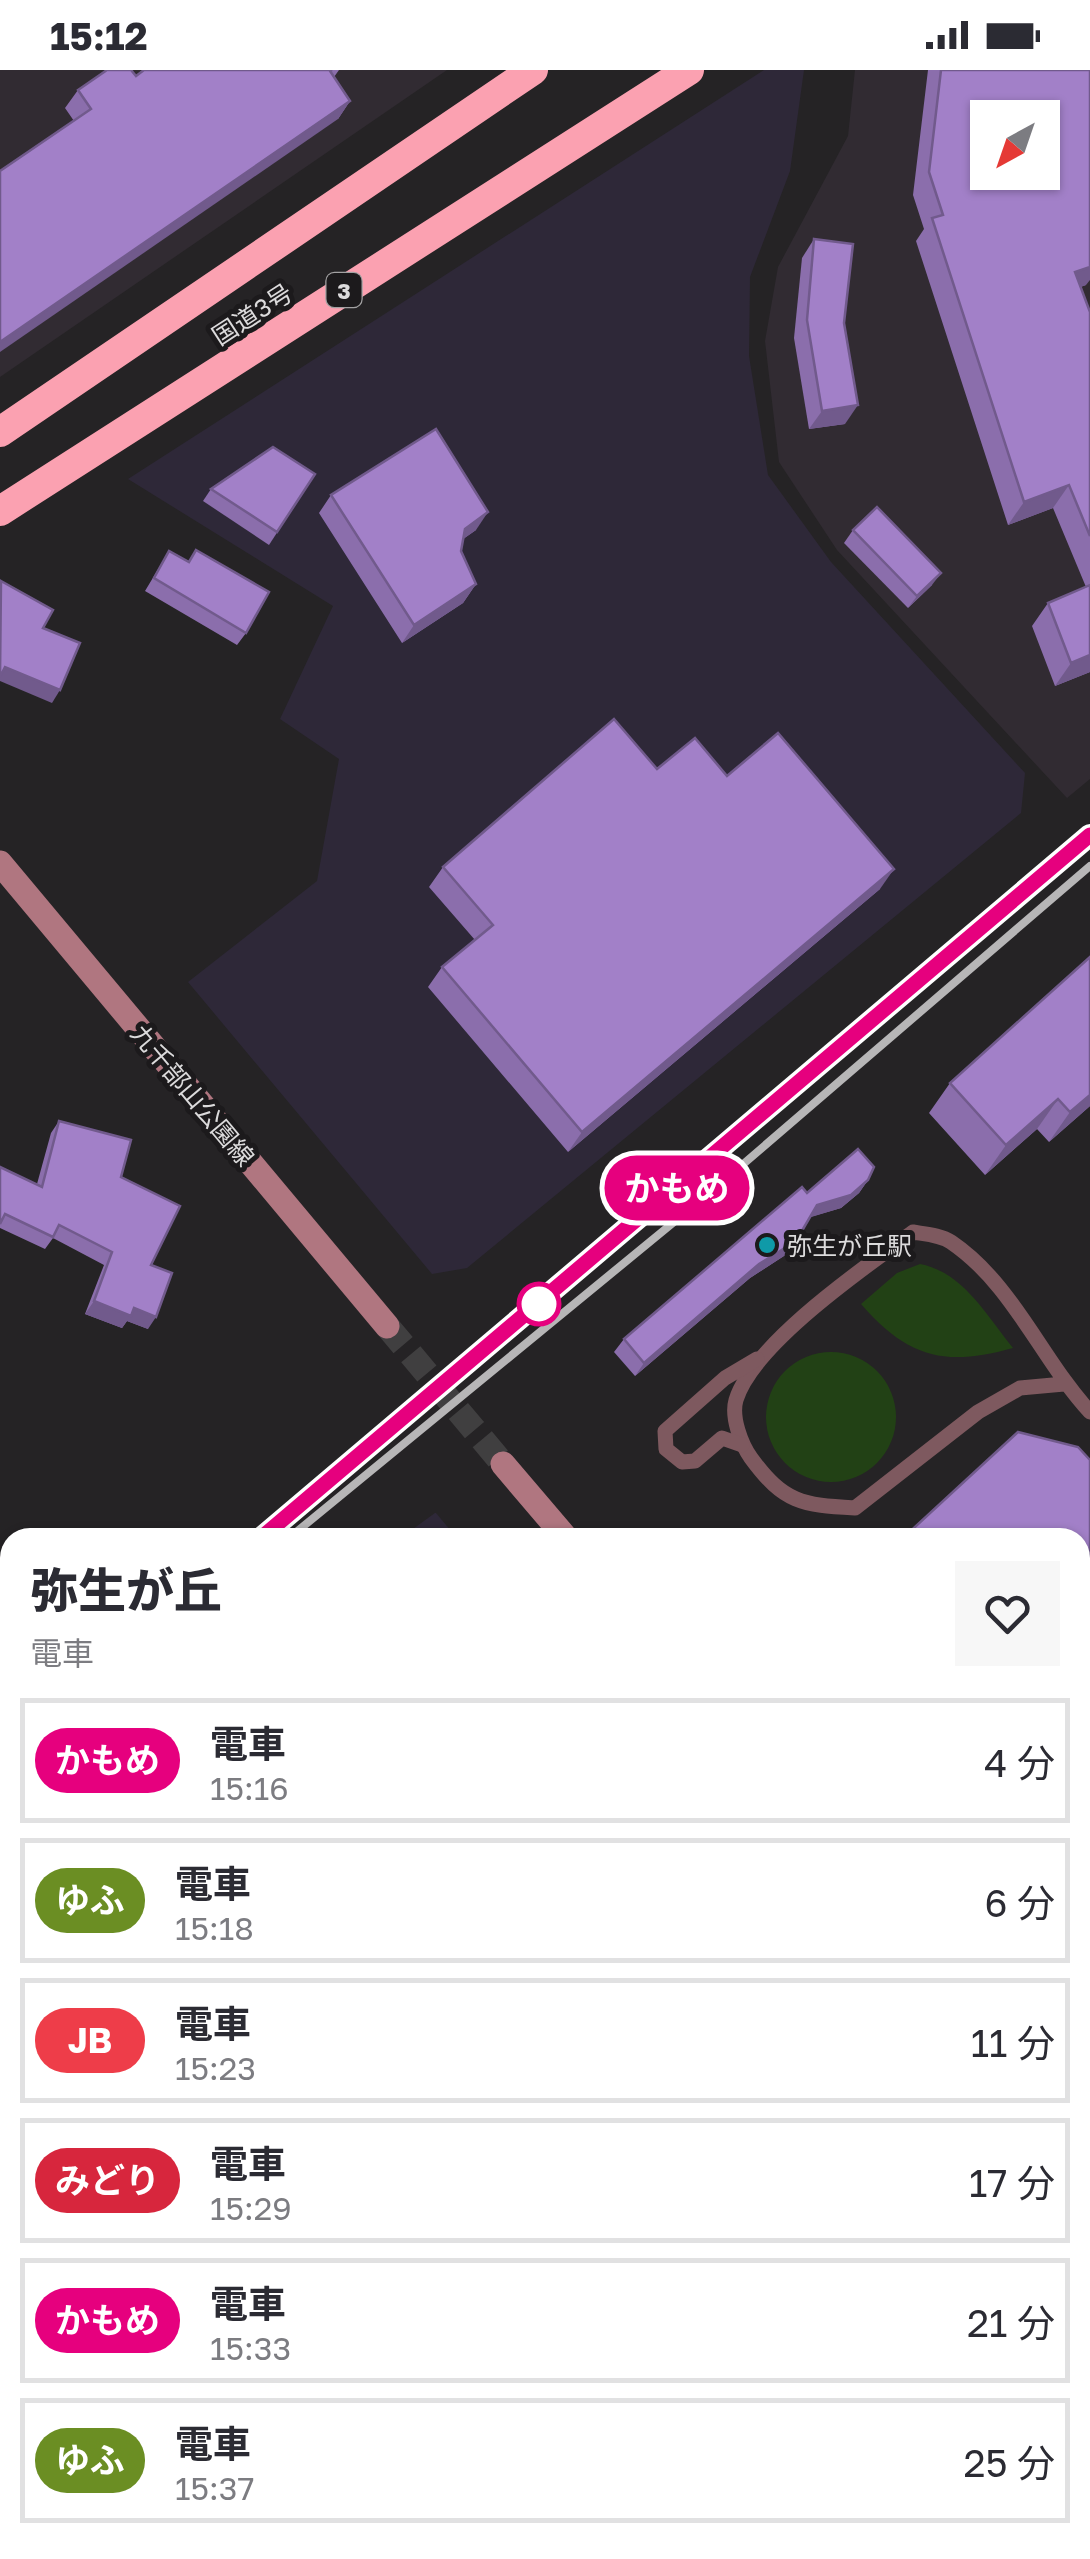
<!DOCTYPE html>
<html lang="ja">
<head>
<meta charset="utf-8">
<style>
	:root { --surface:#fff; --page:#f7f7f7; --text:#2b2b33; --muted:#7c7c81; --line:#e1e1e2 }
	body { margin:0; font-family:"Golos Text","Noto Sans JP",sans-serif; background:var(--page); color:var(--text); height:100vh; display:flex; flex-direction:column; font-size:38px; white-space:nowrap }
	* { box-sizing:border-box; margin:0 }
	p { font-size:32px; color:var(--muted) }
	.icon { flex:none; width:55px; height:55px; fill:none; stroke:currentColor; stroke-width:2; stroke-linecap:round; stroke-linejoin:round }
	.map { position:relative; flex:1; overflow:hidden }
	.drawer { position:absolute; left:0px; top:1458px; width:1090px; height:1032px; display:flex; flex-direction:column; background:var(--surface); border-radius:30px 30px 0 0; box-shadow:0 2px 8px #0004 }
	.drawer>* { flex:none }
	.badge { padding:0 20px; border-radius:32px; font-size:35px; line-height:65px }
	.needle { width:65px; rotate:220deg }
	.tools { position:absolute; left:970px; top:30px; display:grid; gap:20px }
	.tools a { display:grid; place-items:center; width:90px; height:90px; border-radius:0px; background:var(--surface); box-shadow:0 2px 8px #0004; font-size:50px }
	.map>.badge { position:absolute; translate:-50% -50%; box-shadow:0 0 0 5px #fff }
	.round { display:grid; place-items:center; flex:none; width:105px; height:105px; border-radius:0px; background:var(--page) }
	.overview { display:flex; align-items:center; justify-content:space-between; height:170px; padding:0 30px }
	h1 { font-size:48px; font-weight:800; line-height:75px }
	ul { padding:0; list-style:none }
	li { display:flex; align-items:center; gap:30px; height:125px; margin:0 20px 15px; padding:0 10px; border:5px solid var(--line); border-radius:0px }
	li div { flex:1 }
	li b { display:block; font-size:38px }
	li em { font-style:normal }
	li .badge { min-width:110px; font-weight:700; text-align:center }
	.status { display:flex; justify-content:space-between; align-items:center; height:70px; padding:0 50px; background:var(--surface); direction:ltr }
	.status svg { height:28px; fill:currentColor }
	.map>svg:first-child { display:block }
</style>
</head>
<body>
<div class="status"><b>15:12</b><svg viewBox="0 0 49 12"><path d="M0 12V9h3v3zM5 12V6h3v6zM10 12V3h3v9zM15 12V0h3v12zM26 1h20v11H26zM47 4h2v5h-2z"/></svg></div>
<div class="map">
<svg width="1090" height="2489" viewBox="0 0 1090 2489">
	<rect width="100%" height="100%" fill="#252325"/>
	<!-- commercial -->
	<g fill="#2e2838">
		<polygon points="764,0 804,0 790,101 750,207 749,286 768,405 831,492 1025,703 1021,743 467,1198 432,1204 188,912 317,811 339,689 280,649 333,536 128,409"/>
		<polygon points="436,1443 456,1467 402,1467 435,1443"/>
		<polygon points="1090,1792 1090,1973 1080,1962 1080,1802"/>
		<polygon points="1080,2173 1090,2185 1090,2434 1080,2424"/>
		<polygon points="1080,2477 1090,2489 506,2489 498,2480"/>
	</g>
	<!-- built -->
	<g fill="#312b32" fill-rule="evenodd">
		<polygon points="0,0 447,0 0,307"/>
		<path d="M855,0H1090V709L1067,728L837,480L779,392L765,271L778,197L848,66ZM988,48H1042V102H988Z"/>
	</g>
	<!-- green -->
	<g fill="#224115">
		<path d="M920,1194C963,1202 987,1246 1013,1278C945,1297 908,1288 861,1234L897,1203Z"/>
		<circle cx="831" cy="1347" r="65"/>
		<polygon points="10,1754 10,1893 0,1887 4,1837 0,1834 0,1762"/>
	</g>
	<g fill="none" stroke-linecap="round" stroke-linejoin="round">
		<!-- secondary-tunnel -->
		<polyline stroke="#403f40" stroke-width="25" stroke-dasharray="25 12" stroke-linecap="butt" points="387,1256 503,1394"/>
		<!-- path -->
		<polyline stroke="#6a686a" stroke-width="6" stroke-dasharray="5 8" stroke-linecap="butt" points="368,2480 368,2489"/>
		<!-- lane -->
		<g stroke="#7e595f" stroke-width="15">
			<path d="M1064,1314L1020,1318L978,1342L855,1438C802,1435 784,1433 751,1388C741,1374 731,1347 736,1330C753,1274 865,1197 913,1162C925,1164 941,1165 951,1172C1013,1214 1041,1289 1090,1342"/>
			<polyline points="742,1375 722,1368 695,1391 682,1392 666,1379 665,1361 725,1308 757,1289"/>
		</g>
		<!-- street -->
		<g stroke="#7e595f" stroke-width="25">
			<polyline points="1080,2451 1090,2462"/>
			<polyline points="222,2489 236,2480"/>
		</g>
		<!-- secondary -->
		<g stroke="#b07680" stroke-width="25">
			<polyline points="0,793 387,1256"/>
			<polyline points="503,1394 566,1468"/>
			<polyline points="1080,1740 1090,1730"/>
			<polyline points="1080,2067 1090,2079"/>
		</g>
		<!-- highway -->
		<g stroke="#fba1b1" stroke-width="30">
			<polyline points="0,362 533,0"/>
			<polyline points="0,441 689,0"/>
		</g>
		<!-- rail -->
		<g stroke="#b7b6b7" stroke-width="8">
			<polyline points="261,1468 1090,765"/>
			<polyline points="289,1468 713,1120 1090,796"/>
			<polyline points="0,1687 10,1678"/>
			<polyline points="0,1711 10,1703"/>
		</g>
	</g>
	<!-- wall -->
	<g fill="#8b6eac">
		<polygon points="144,0 339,0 334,7 350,31 338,49 74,51 65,38 78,20 136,6"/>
		<polygon points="928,0 1090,0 1086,215 1080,217 1090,242 1090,602 1055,616 1032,556 1048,533 1086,517 1053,438 1008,455 916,171 924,159 913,125"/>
		<polygon points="814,169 844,253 845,354 809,359 794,268 802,188"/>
		<polygon points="315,404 269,475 203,431 211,419"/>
		<polygon points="331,425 476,460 463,469 461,481 476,514 463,533 402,573 319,443"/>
		<polygon points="853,460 932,515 908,538 844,473"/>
		<polygon points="196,480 246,563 237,575 145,521 169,481 188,492"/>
		<polygon points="657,699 727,706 880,819 568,1082 428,917 442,897 475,870 429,817 443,797"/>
		<polygon points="1090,887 1090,1036 1049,1072 1037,1059 985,1105 929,1043 950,1013"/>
		<polygon points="59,1051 121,1107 151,1195 148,1259 127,1251 122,1258 85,1244 104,1195 53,1168 45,1179 0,1158 0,1097 37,1114 51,1063"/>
		<polygon points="868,1110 859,1123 841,1138 810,1147 787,1184 750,1208 635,1306 614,1282 624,1269 807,1123"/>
		<polygon points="1090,1390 1090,1646 1080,1655 1080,1468"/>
		<polygon points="1090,1859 1090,1963 1080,1952 1080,1868"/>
		<polygon points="1080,2211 1090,2223 1090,2347 1080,2336"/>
		<polygon points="10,2308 0,2443 0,2309"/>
		<polygon points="67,2480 135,2480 139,2489 63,2489 62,2487"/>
		<polygon points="324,2480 345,2480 334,2488 329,2489"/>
		<polygon points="389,2480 467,2480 475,2489 396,2489"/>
	</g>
	<!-- shaded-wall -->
	<g fill="#715a8c">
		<polygon points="350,31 338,49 0,282 0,272"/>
		<polygon points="1090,197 1090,210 1086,215 1059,225 1075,202"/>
		<polygon points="858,335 845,354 809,359 822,341"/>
		<polygon points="1069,415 1053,438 1008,455 1024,432"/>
		<polygon points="488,442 476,460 452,477 465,459"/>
		<polygon points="941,503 932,515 908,538 917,526"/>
		<polygon points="476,514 463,533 402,573 414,555"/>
		<polygon points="1090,585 1090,602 1055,616 1071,593"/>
		<polygon points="5,597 60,620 52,633 0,611 0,604"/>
		<polygon points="894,799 880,819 568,1082 582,1062"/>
		<polygon points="1090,1025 1090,1036 1049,1072 1070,1042"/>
		<polygon points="1058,1029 1037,1059 985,1105 1006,1075"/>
		<polygon points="868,1110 859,1123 841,1138 808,1148 817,1135"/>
		<polygon points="796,1171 787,1184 750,1208 635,1306 644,1293 759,1194"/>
		<polygon points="94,1231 134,1238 156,1247 148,1259 127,1251 122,1258 85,1244"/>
		<polygon points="1090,1635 1090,1646 1080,1655 1080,1644"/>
		<polygon points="0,2117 10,2120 10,2125 5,2133 0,2131"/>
		<polygon points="10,2278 2,2292 0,2292 0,2279"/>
		<polygon points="10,2431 10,2443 0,2443 0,2432"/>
		<polygon points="1029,2480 1037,2480 1027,2489 1020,2489"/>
	</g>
	<!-- building -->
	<g fill="#a280c8" stroke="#715a8c" stroke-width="2.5" fill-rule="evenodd">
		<polygon points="107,0 131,0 136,6 144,0 332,0 330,1 350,31 0,272 0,101 91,39 78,20"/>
		<path d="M941,0H1090V197L1075,202L1090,242V466L1069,415L1024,432L932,148L943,145L929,102ZM988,48H1042V102H988Z"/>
		<polygon points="814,169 853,174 844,253 858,335 822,341 807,250"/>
		<polygon points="436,359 488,442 465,459 461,481 476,514 414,555 331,425"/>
		<polygon points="273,377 315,404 277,462 211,419"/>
		<polygon points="877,437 941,503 917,526 853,460"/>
		<polygon points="196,480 269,522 246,563 154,508 169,481 189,492"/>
		<polygon points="1,511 53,540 43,558 80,573 60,620 5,597 0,607"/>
		<polygon points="1090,515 1090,585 1071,593 1048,533"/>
		<polygon points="614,649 657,699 695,668 727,706 778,663 894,799 582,1062 442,897 493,855 443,797"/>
		<polygon points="1090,887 1090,1025 1070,1042 1058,1029 1006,1075 950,1013"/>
		<polygon points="59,1051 131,1070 121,1107 180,1136 151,1195 172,1203 156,1247 134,1238 131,1246 94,1231 112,1182 59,1155 53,1167 5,1144 0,1154 0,1097 42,1117"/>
		<polygon points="858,1079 874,1097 868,1110 851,1125 817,1135 796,1171 759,1194 644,1293 624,1269 802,1117 807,1123"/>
		<polygon points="1018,1362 1078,1377 1090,1390 1090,1517 1080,1506 1080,1468 903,1468"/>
		<polygon points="1090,1519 1090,1635 1080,1644 1080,1528"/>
		<polygon points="1090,1859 1090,1931 1080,1920 1080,1868"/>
		<polygon points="10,1911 10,1985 0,1998 0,1924"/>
		<polygon points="0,2053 10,2055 8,2064 10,2065 10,2120 0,2117"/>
		<polygon points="0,2197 2,2197 10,2266 10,2278 0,2279"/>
		<polygon points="1080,2211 1090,2223 1090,2311 1080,2320"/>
		<polygon points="10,2308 10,2431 0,2432 0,2392 4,2392 0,2334 0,2309"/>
		<polygon points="74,2480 135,2480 139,2489 77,2489"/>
		<polygon points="408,2480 467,2480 475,2489 416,2489"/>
		<polygon points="877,2480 1029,2480 1022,2486 1025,2489 867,2489"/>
	</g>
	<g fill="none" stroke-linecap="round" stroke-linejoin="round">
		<defs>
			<polyline id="line" points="261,1468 1090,765"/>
		</defs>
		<!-- line casing -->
		<use href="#line" stroke="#fff" stroke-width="22"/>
		<!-- line -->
		<use href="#line" stroke="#e6007e" stroke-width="15"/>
	</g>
	<!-- markers -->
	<circle fill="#0f9aa8" stroke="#1c1a1c" stroke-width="4" cx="767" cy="1175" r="10"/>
	<circle fill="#fff" stroke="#e6007e" stroke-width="5" cx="539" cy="1234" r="20"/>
	<g text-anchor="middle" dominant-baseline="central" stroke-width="10" stroke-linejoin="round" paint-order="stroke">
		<!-- shield labels -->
		<rect fill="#1c1a1c" stroke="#a2a1a2" stroke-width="2.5" x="326.5" y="203" width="35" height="34" rx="8"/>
		<g font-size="22" font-weight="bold" fill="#dcdbdc">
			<text x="344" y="220">3</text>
		</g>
		<!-- street labels -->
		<g font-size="25" fill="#dcdbdc" stroke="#1c1a1c">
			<text transform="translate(252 244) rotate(-33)">国道3号</text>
			<text transform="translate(193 1025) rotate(50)">九千部山公園線</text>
		</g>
		<!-- poi labels -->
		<g font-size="25" fill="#dcdbdc" stroke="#1c1a1c" text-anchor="start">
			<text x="787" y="1175">弥生が丘駅</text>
		</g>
	</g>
</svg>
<div class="tools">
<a><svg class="needle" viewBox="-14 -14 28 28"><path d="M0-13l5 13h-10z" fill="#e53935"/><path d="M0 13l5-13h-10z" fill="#7c7c81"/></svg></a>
</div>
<b class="badge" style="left:677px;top:1118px;background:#e6007e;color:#fff">かもめ</b>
<section class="drawer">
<div class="overview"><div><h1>弥生が丘</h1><p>電車</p></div><a class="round"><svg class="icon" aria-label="heart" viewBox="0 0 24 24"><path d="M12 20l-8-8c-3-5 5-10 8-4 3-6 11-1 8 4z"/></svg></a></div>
<ul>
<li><span class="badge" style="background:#e6007e;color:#fff">かもめ</span><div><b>電車</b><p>15:16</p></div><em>4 分</em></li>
<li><span class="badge" style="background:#6b8e23;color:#fff">ゆふ</span><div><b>電車</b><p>15:18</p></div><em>6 分</em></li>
<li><span class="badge" style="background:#ee3d49;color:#fff">JB</span><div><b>電車</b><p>15:23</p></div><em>11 分</em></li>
<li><span class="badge" style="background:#d7263d;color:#fff">みどり</span><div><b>電車</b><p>15:29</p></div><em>17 分</em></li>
<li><span class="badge" style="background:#e6007e;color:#fff">かもめ</span><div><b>電車</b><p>15:33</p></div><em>21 分</em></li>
<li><span class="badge" style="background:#6b8e23;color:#fff">ゆふ</span><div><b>電車</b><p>15:37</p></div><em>25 分</em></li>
</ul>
</section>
</div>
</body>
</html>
